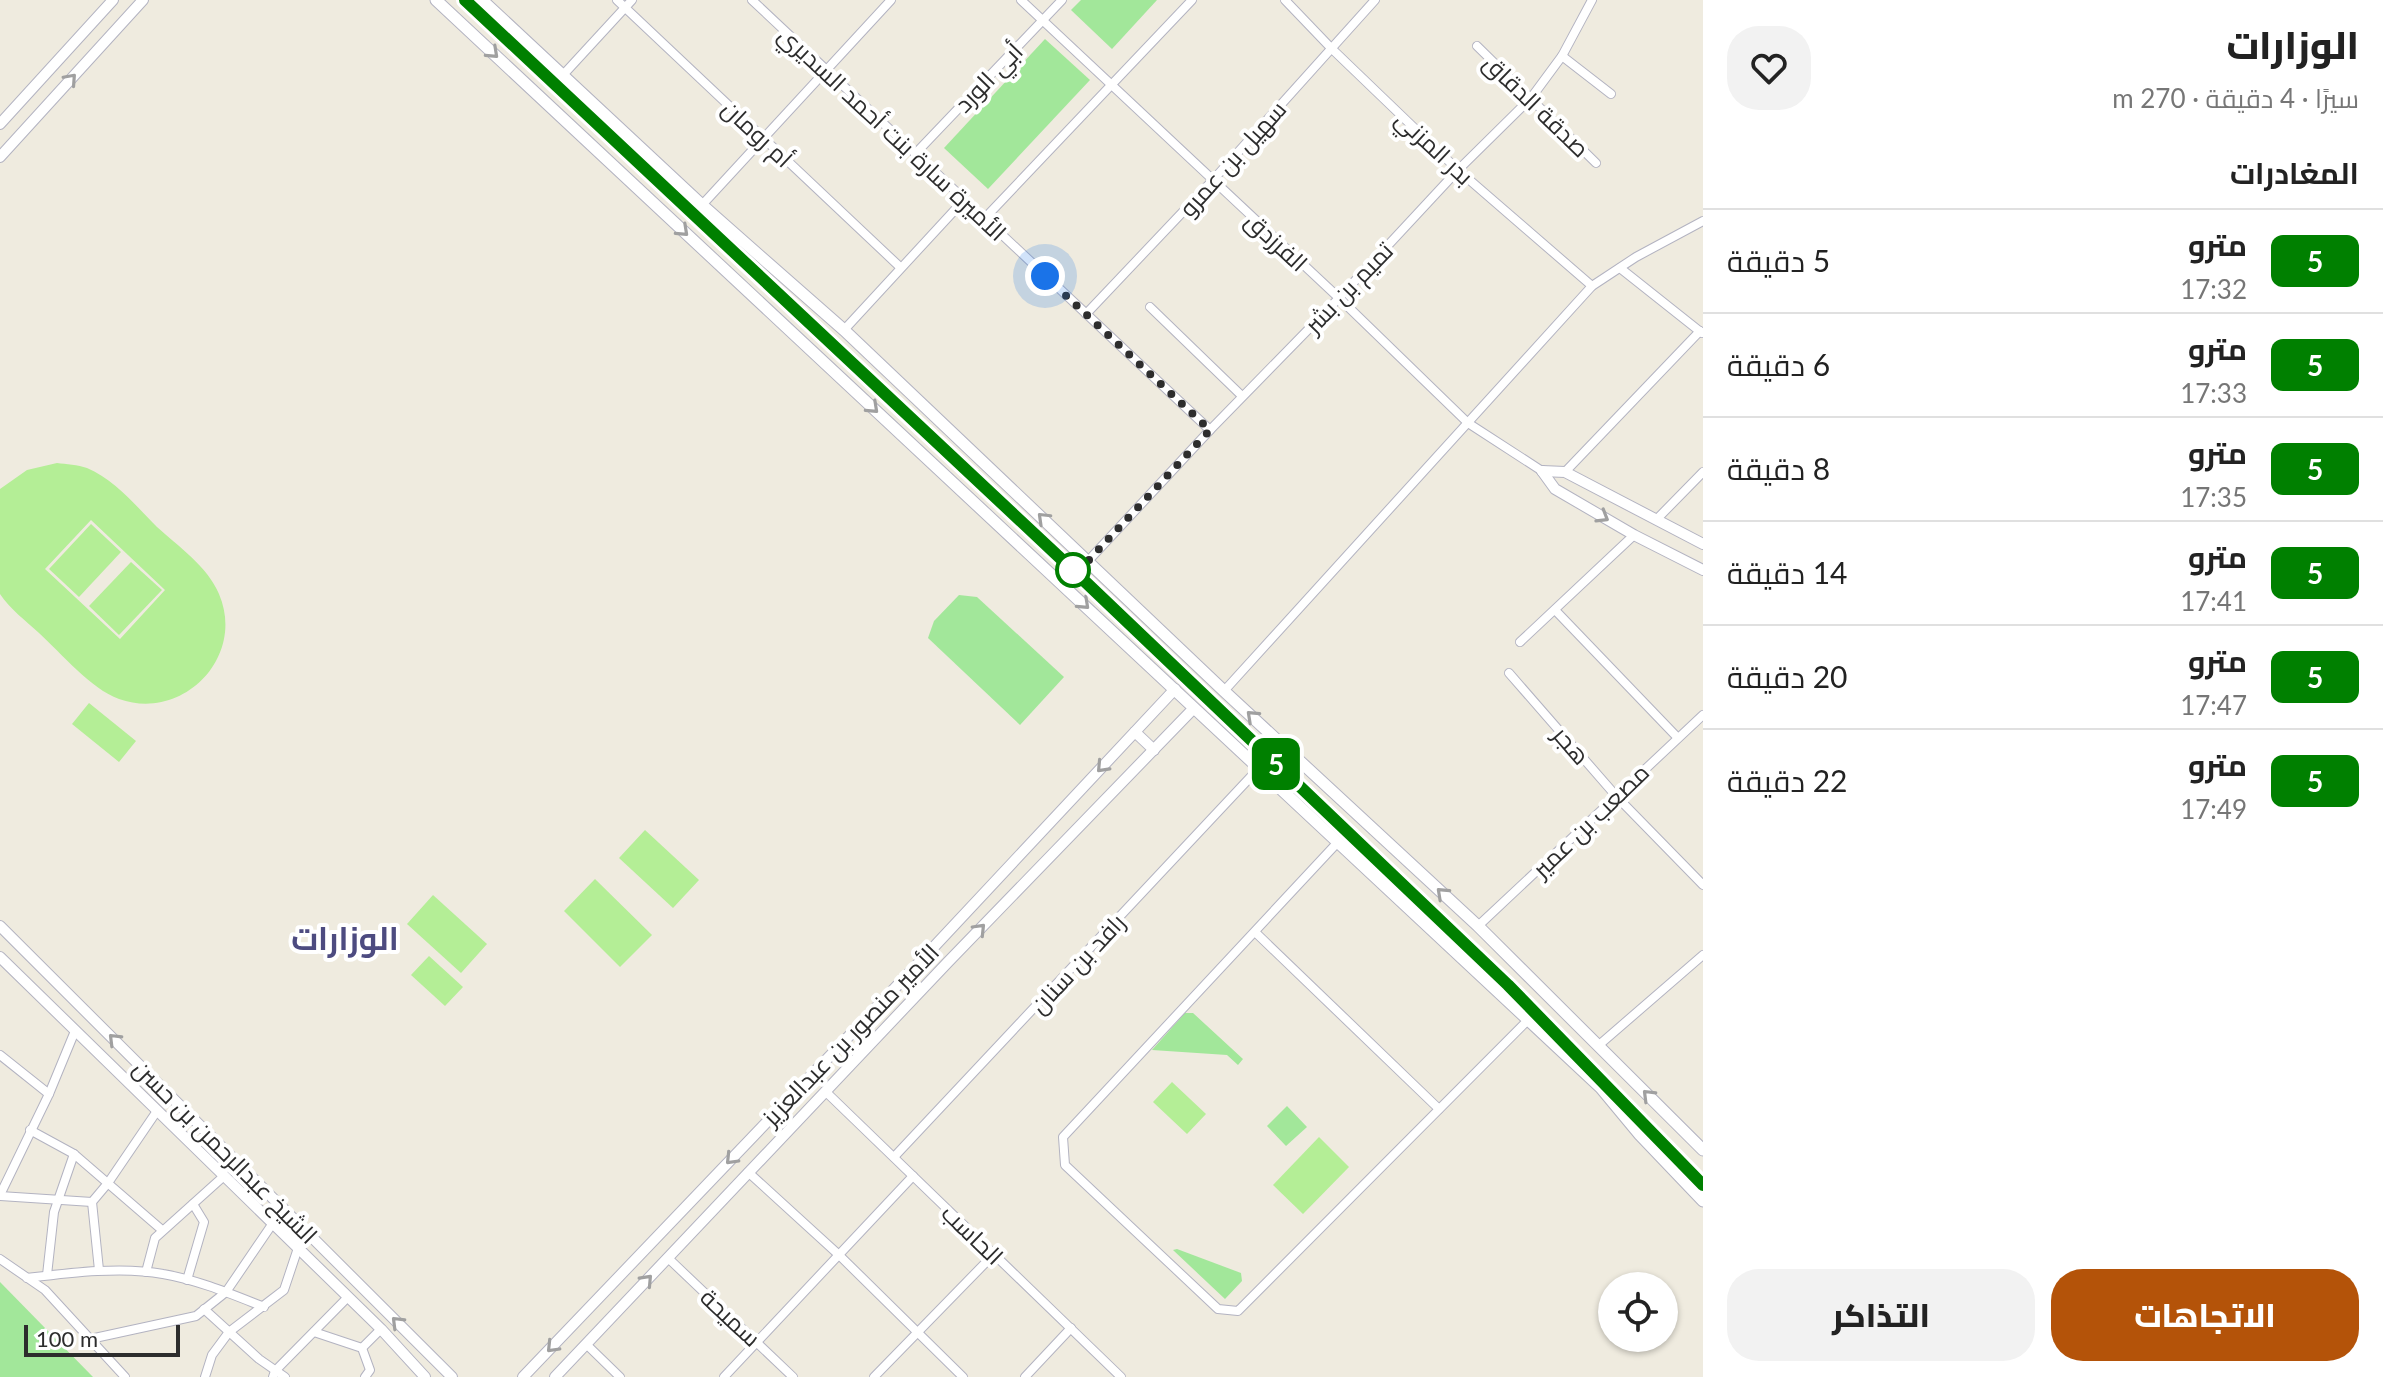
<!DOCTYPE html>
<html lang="ar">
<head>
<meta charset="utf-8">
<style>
	:root { --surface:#fff; --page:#f2f2f2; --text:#222; --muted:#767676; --line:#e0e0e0; --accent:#b45309 }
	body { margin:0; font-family:Lato,Cairo,sans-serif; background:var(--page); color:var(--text); direction:rtl; height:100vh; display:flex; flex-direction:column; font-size:30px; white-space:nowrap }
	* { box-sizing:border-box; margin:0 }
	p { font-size:26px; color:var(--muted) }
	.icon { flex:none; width:44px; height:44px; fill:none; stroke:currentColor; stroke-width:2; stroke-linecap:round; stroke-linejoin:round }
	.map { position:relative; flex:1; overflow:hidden; direction:ltr }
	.details { display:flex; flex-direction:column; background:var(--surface); width:680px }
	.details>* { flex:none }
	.badge { padding:0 16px; border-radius:12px; font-size:28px; line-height:52px }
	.tools { position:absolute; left:1598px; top:1272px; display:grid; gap:16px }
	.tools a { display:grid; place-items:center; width:80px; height:80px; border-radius:50%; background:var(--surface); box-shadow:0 2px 6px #0004; font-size:40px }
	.scale { position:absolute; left:24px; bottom:20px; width:156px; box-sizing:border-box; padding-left:8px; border:4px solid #2d2d2d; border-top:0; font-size:22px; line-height:28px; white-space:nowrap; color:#2d2d2d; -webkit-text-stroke:6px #fff; paint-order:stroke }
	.you { position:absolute; width:40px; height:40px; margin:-20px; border:6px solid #fff; border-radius:50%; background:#1a73e8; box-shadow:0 0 0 12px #1a73e833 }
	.map>.badge { position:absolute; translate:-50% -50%; box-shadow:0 0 0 4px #fff }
	h2 { padding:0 24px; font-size:30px; line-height:72px }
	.round { display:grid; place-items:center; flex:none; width:84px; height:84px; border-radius:32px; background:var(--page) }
	.head { display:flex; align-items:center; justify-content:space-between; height:136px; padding:0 24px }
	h1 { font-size:38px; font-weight:800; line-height:60px }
	.cta { display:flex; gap:16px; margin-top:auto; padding:16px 24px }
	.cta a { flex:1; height:92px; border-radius:32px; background:var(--accent); color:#fff; font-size:32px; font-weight:800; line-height:92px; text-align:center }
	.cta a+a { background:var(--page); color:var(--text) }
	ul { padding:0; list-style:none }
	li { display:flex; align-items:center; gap:24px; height:104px; padding:0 24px; border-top:2px solid var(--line) }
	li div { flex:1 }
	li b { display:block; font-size:30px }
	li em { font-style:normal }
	li .badge { min-width:88px; font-weight:700; text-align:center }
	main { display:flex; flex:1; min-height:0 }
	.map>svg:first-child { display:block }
</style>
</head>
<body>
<main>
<section class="details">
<div class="head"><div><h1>الوزارات</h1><p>سيرًا · 4 دقيقة · 270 m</p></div><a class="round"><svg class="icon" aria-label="heart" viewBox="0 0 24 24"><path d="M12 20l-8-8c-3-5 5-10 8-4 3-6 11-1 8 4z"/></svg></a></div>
<h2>المغادرات</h2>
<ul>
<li><span class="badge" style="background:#008000;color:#fff">5</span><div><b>مترو</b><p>17:32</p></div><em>5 دقيقة</em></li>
<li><span class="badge" style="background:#008000;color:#fff">5</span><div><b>مترو</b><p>17:33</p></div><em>6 دقيقة</em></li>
<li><span class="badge" style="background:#008000;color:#fff">5</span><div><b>مترو</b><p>17:35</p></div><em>8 دقيقة</em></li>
<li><span class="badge" style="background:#008000;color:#fff">5</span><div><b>مترو</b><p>17:41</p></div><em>14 دقيقة</em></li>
<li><span class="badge" style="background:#008000;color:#fff">5</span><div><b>مترو</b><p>17:47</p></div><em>20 دقيقة</em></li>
<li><span class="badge" style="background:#008000;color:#fff">5</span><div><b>مترو</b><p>17:49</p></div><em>22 دقيقة</em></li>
</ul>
<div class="cta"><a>الاتجاهات</a><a>التذاكر</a></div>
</section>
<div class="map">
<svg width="1703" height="1377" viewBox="0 0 1703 1377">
	<rect width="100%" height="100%" fill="#efebdf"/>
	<!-- green -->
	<g fill="#a2e79a">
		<polygon points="1081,0 1157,0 1112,49 1071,10"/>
		<polygon points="1045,39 1090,80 988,189 944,148"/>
		<polygon points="959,595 977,597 1064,677 1020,725 928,638 934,621"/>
		<polygon points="1185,1013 1193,1013 1243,1059 1238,1065 1227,1055 1152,1050"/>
		<polygon points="1287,1106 1307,1127 1286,1146 1267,1126"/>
		<polygon points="1177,1249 1241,1273 1242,1281 1225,1299 1173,1250"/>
		<polygon points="0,1282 93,1377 0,1377"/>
	</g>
	<!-- pitch -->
	<g fill="#b4ee96" fill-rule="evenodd">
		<path d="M57,463C66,464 78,465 87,468C114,479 137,507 157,527C178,546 208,567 219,594C246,657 183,722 119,699C91,689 61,653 39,633C26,621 10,609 0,594V489L27,470ZM91,520L165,590L120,639L45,569Z"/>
		<polygon points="91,524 121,552 79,597 49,569"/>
		<polygon points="131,562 162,590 119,635 89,606"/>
		<polygon points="89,703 136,741 119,762 72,724"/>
		<polygon points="645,830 699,880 673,908 619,858"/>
		<polygon points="595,879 652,935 620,967 564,911"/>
		<polygon points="433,895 487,944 461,973 407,924"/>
		<polygon points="429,956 463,987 445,1006 411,975"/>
		<polygon points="1172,1082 1206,1114 1187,1134 1153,1102"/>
		<polygon points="1319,1137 1349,1167 1303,1214 1273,1185"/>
	</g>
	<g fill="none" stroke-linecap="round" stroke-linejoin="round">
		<defs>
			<g id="minor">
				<polyline points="617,0 900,267"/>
				<polyline points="752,0 1210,430"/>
				<polyline points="1021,0 1339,298 1468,423 1542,471"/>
				<polyline points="1285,0 1331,48 1458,170 1592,286"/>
				<polyline points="1477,46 1596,163"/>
				<polyline points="1562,56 1611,94"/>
				<polyline points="563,75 632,0"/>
				<polyline points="915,154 1062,0"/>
				<polyline points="702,205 891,0"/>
				<polyline points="984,219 1192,0"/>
				<polyline points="1620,268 1702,333"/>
				<polyline points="1150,307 1242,396"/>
				<polyline points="1086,314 1213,180 1375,0"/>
				<polyline points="844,330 964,200"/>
				<polyline points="1565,472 1700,331"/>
				<polyline points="1656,520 1703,472"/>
				<polyline points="1088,561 1210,430 1339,298 1458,170 1531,98 1562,56 1592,0"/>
				<polyline points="1555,610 1677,737"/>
				<polyline points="1520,642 1634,535"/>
				<polyline points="1509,673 1617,797 1703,885"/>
				<polyline points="1224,691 1592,286 1636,257 1703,221"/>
				<polyline points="1338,842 1063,1137 1065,1165 1218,1309 1238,1311 1528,1020"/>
				<polyline points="1478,926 1703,715"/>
				<polyline points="1255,932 1439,1109"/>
				<polyline points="1599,1045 1703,955"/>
				<polyline points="0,1055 49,1094"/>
				<polyline points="825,1091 1121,1377"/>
				<polyline points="30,1130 74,1154 162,1230"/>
				<polyline points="894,1157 1259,768"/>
				<polyline points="748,1172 839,1255 963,1377"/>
				<polyline points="0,1195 49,1094 75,1031"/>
				<polyline points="0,1196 92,1202"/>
				<polyline points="668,1258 793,1377"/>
				<polyline points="0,1259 45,1290 125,1377"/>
				<polyline points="99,1270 92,1202 108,1183 157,1111"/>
				<polyline points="146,1272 155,1238 224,1176"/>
				<polyline points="47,1275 54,1212 74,1154"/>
				<path d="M27,1278C68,1273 122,1266 163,1274C198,1280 231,1294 264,1307"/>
				<polyline points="187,1280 204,1222 193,1204"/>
				<polyline points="204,1309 259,1359 285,1377"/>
				<polyline points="314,1332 362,1348 370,1370 365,1377"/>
				<polyline points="90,1339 196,1316 226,1292 273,1223"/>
				<polyline points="586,1344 620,1377"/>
				<polyline points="362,1348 381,1329"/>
				<polyline points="205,1377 212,1355 229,1332 284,1290 298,1248"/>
				<polyline points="273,1377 275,1371 348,1297"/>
				<polyline points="724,1377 913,1176"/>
				<polyline points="874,1377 994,1254"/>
				<polyline points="1025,1377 1071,1328"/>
			</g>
			<g id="tertiary">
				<polyline points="0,124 113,0"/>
				<polyline points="0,157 143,0"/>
				<polyline points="1542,471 1555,489 1634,535 1703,570"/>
				<polyline points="1542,471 1565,472 1703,544"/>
				<polyline points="1135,732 1154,750"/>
				<polyline points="0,926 452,1377"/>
				<polyline points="0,957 381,1329 425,1377"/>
				<polyline points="523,1377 916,966 1175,689"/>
				<polyline points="555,1377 948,962 1194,708"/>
			</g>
			<g id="secondary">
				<polyline points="436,0 1601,1088 1640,1135 1703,1201"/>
				<polyline points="482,0 702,205 844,330 1224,691 1478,926 1703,1150"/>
			</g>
		</defs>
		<!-- minor casing -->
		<use href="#minor" stroke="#b3b3c1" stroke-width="10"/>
		<!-- tertiary casing -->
		<use href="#tertiary" stroke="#b3b3c1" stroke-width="12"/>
		<!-- secondary casing -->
		<use href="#secondary" stroke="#b3b3c1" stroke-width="13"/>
		<!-- minor -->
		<use href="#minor" stroke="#fff" stroke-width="8"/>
		<!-- tertiary -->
		<use href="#tertiary" stroke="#fff" stroke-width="10"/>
		<!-- secondary -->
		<use href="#secondary" stroke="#fff" stroke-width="11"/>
	</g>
	<!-- one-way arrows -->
	<defs><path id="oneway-chevron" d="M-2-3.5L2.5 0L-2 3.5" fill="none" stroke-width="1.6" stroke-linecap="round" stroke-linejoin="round" transform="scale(2)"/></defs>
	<g stroke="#a0a0a0">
		<use href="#oneway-chevron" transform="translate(493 53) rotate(43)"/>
		<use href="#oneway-chevron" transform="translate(71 79) rotate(-48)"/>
		<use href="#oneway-chevron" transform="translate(683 231) rotate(43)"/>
		<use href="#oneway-chevron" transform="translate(873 408) rotate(43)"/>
		<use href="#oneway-chevron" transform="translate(1603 517) rotate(31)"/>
		<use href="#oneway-chevron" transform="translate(1043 518) rotate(-136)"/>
		<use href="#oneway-chevron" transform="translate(1084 604) rotate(43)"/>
		<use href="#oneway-chevron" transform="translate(1252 716) rotate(-137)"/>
		<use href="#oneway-chevron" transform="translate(1102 767) rotate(133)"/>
		<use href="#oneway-chevron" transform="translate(1442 893) rotate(-137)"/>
		<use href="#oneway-chevron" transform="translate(980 929) rotate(-46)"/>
		<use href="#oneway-chevron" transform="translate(114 1039) rotate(-135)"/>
		<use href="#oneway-chevron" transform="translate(1648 1095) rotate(-135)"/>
		<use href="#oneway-chevron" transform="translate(731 1159) rotate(134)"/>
		<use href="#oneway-chevron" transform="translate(647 1280) rotate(-47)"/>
		<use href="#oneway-chevron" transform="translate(397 1322) rotate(-135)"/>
		<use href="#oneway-chevron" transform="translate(552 1347) rotate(134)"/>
	</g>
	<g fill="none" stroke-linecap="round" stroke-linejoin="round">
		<defs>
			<polyline id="line" points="465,0 1074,571 1508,985 1703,1185"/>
		</defs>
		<!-- line casing -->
		<use href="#line" stroke="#fff" stroke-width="18"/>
		<!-- line -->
		<use href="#line" stroke="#008000" stroke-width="12"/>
		<!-- walk -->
		<polyline stroke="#2d2d2d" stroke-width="8" stroke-dasharray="0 14.4" points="1045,276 1210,430 1088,561 1073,570"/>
	</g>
	<!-- markers -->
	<circle fill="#fff" stroke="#008000" stroke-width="4" cx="1073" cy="570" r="16"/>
	<g text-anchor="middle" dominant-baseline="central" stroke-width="8" stroke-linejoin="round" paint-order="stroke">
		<!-- street labels -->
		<g font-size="24" fill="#2d2d2d" stroke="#fff">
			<text transform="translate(988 77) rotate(-46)">أبي الورد</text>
			<text transform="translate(1537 105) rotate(44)">صدقة الدقاق</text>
			<text transform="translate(758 133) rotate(43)">أم رومان</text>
			<text transform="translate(893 133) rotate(43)">الأميرة سارة بنت أحمد السديري</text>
			<text transform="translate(1435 147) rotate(43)">بدر المزني</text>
			<text transform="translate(1232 158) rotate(-48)">سهيل بن عمرو</text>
			<text transform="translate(1277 241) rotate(43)">الفرزدق</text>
			<text transform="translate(1348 287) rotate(-46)">تميم بن بشر</text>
			<text transform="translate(1572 745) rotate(49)">هجر</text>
			<text transform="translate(1590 820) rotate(-44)">مصعب بن عمير</text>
			<text transform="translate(1077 963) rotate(-47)">رافد بن سنان</text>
			<text transform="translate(850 1034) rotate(-46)">الأمير منصور بن عبدالعزيز</text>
			<text transform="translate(226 1151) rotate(45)">الشيخ عبدالرحمن بن حسن</text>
			<text transform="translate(973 1234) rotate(44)">الحاسب</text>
			<text transform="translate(731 1317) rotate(43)">سميحة</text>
		</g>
		<!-- district labels -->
		<g font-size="32" font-weight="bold" fill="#4d4b80" stroke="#fff">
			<text x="345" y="937">الوزارات</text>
		</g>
	</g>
</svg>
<div class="tools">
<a><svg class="icon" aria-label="locate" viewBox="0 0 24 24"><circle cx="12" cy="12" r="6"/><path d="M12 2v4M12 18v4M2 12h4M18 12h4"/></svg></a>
</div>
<div class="scale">100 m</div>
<div class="you" style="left:1045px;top:276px"></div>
<b class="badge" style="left:1276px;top:764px;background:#008000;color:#fff">5</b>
</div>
</main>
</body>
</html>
